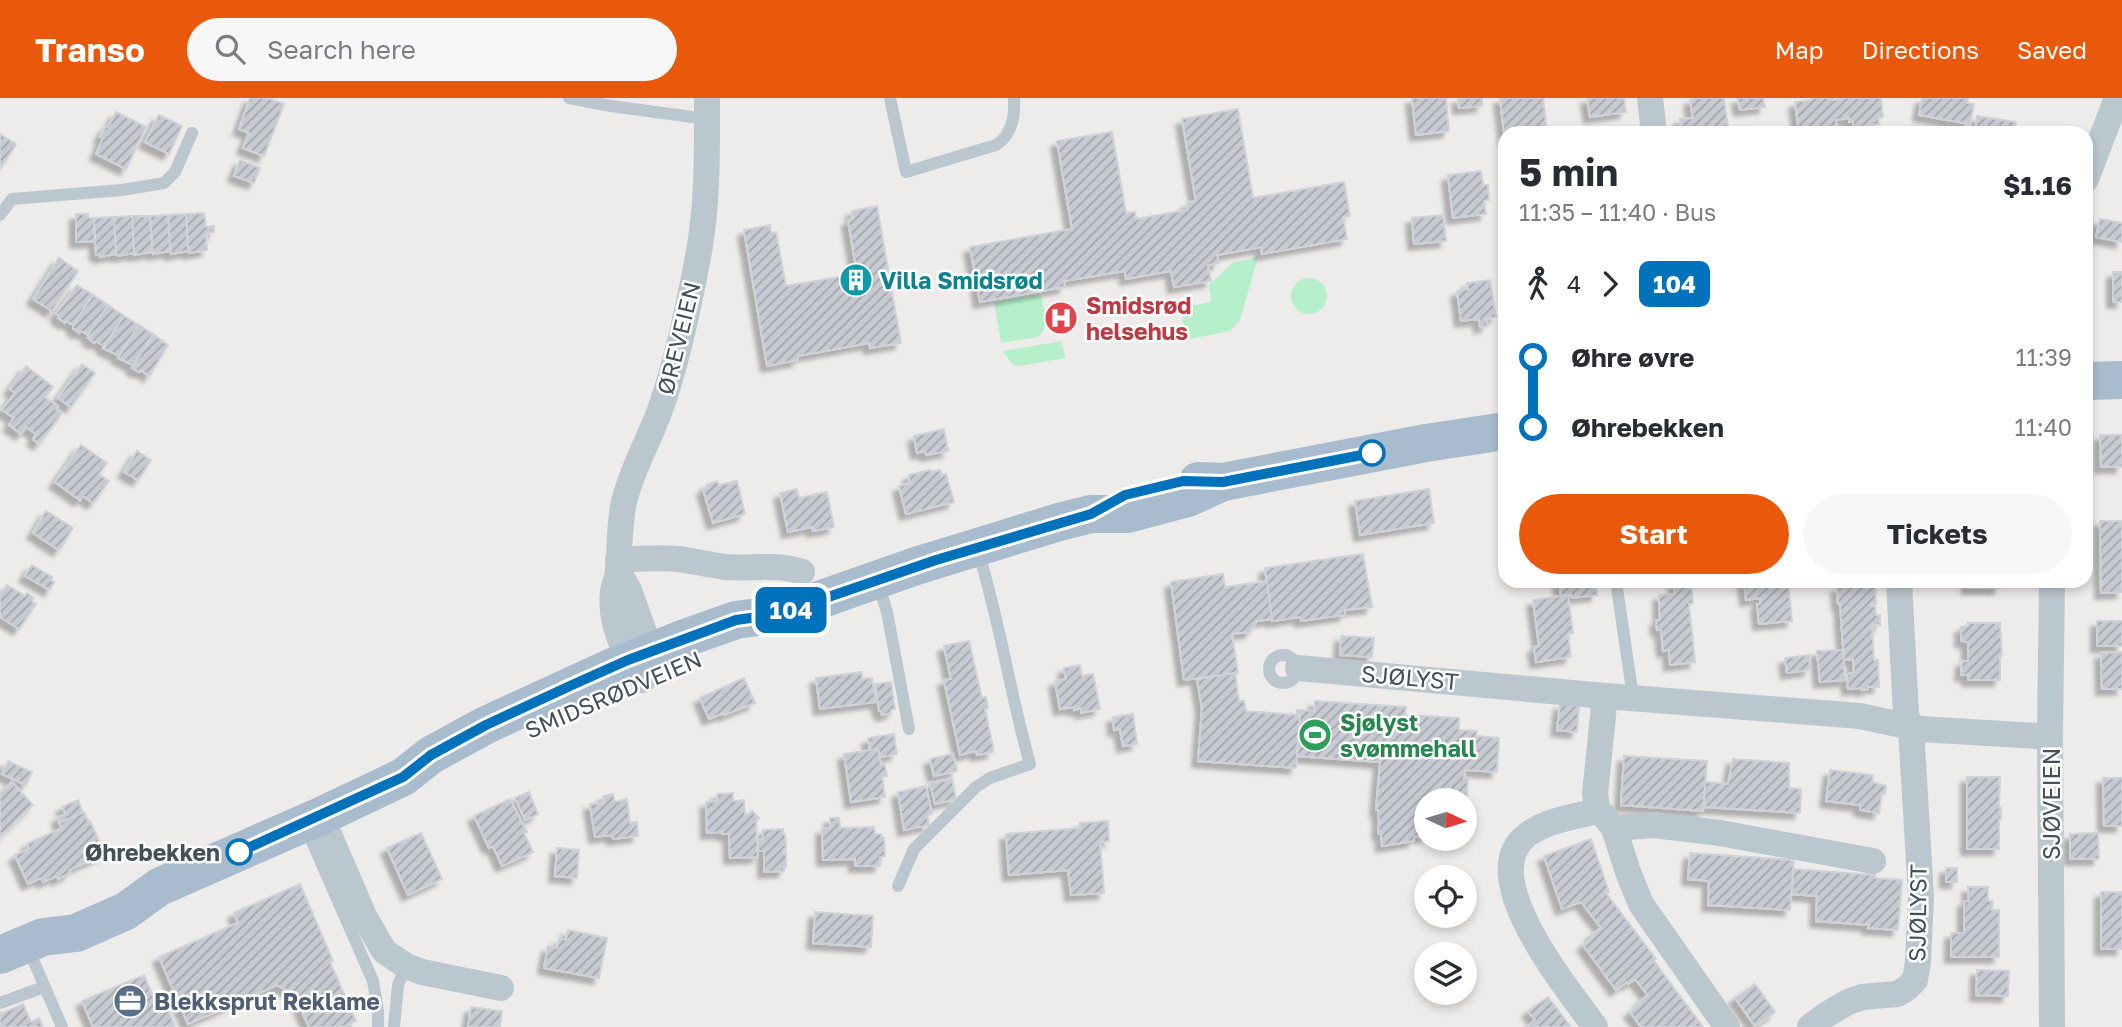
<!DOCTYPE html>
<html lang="en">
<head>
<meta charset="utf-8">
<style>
	:root { --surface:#fff; --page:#f7f7f7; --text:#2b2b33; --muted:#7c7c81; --accent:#ea580c }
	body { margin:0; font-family:"Golos Text",sans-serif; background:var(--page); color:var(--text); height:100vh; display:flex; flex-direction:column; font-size:26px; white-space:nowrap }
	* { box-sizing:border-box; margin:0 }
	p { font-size:23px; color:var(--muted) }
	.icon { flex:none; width:38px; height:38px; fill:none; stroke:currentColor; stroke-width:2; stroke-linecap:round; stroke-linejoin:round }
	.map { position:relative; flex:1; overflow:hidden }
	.sheet { position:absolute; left:1498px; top:28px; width:595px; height:462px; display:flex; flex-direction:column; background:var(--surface); border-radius:21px; box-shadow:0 4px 10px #0003 }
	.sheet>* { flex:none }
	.badge { padding:0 14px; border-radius:10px; font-size:24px; line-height:46px }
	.needle { width:46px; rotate:94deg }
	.controls { position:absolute; left:1414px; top:690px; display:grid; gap:14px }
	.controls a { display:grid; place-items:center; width:63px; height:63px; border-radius:50%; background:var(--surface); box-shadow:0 4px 10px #0003; font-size:35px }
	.map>.badge { position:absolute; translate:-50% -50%; box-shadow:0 0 0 4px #fff }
	.legs { display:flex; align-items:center; gap:10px; height:77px; padding:0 21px; font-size:23px }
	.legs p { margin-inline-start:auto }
	.summary { display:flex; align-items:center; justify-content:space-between; height:119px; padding:0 21px }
	h1 { font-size:38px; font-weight:700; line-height:52px }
	.action { display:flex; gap:14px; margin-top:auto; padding:14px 21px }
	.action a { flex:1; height:80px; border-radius:42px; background:var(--accent); color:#fff; font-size:28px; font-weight:700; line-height:80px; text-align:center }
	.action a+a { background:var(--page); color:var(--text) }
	ul { padding:0 21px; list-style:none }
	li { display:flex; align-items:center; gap:24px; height:70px; font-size:26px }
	li i { display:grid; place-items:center; width:10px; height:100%; margin:0 9px; background:currentColor }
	li i::after { content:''; width:18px; height:18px; margin:-9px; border:5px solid; border-radius:50%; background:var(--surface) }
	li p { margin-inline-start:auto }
	li:first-child i { background:linear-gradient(#0000 50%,currentColor 0) }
	li:last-child i { background:linear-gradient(currentColor 50%,#0000 0) }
	header { display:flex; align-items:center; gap:42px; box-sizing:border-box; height:98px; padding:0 35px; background:var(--accent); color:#fff }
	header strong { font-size:33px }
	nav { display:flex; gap:38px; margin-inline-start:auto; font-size:24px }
	.search { width:490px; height:63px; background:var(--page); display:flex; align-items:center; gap:18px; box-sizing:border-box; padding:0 24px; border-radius:38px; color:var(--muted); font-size:26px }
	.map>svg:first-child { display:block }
</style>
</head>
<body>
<header>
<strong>Transo</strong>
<div class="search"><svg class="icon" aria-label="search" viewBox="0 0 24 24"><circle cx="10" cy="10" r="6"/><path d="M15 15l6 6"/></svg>Search here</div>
<nav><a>Map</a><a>Directions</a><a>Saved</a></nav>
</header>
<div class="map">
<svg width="2122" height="929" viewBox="0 0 2122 929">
	<defs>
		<pattern id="building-hatch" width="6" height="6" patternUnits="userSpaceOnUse" patternTransform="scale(1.75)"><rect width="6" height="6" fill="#c8cad1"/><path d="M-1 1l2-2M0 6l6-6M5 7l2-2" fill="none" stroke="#a4a6ad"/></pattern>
		<filter id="shadow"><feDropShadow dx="-6" dy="6" stdDeviation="2" flood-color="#0004"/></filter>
	</defs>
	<rect width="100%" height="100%" fill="#eeebeb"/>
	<!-- grass -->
	<g fill="#b5f0ca">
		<polygon points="1258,159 1240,222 1230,233 1185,242 1181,210 1211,204 1209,187 1234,164"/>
		<circle cx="1309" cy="198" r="18"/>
		<path d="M1041,196C1043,211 1051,229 1038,239L1001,245L994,204Z"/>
		<polygon points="1062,243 1065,260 1020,268 1013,267 1003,253"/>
	</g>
	<!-- building -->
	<g fill="url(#building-hatch)" stroke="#cfd2d8" stroke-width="2" filter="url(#shadow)">
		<polygon points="250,0 268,0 284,6 264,58 243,50 249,35 239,31"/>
		<polygon points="1412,0 1446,0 1449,33 1416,37"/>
		<polygon points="1458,0 1482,0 1482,8 1459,10"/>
		<polygon points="1500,0 1543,0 1547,35 1505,35 1505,44"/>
		<polygon points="1587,0 1624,0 1626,14 1590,19"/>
		<polygon points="1697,0 1724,0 1728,29 1725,29 1726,35 1713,35 1712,31 1697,33 1697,35 1682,35 1680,21 1693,20 1690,2"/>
		<polygon points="1738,0 1763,0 1765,9 1740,12"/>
		<polygon points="1812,0 1833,0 1833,2 1845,0 1881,0 1883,19 1878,20 1879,26 1853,30 1853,23 1849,24 1849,20 1836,22 1837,35 1799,35 1795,4 1812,2"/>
		<polygon points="1922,0 1968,0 1967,5 1974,6 1970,26 1919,17"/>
		<polygon points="1238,11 1253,100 1344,84 1350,118 1343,119 1347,141 1262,156 1261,149 1217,157 1219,165 1208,167 1211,183 1174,189 1171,173 1126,181 1125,173 1064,183 1065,189 980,204 970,149 1072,131 1057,43 1112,34 1126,115 1135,114 1136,121 1188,112 1187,105 1196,103 1182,21"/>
		<polygon points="116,14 146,29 126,71 96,56 103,40 100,39 106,28 108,29"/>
		<polygon points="159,17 182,28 169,56 145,44"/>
		<polygon points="1977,18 2016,24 2014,35 1975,35"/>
		<polygon points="0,36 16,46 0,71"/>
		<polygon points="240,62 260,70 254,85 234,78"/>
		<polygon points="1481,73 1483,87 1488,87 1489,102 1484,103 1486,116 1453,120 1448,77"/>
		<polygon points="877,108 901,245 870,250 869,245 798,258 798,262 767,268 744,132 770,127 771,135 776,134 786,188 857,176 848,122 853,121 852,113"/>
		<polygon points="204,115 206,129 214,128 214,134 206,135 207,152 189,155 186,116"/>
		<polygon points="76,116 88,116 88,120 94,120 95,143 76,144"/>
		<polygon points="186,116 188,153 171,156 168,117"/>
		<polygon points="168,117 170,153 153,156 150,118"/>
		<polygon points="1443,117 1446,143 1414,146 1412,120"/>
		<polygon points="132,118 150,118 152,154 135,157 136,155 134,155"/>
		<polygon points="132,118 134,155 118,158 116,156 114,119"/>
		<polygon points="114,119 116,156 100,159 99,156 96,157 94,120"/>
		<polygon points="2100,121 2122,125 2122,144 2096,139"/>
		<polygon points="59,160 78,173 52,213 33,201"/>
		<rect x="2113" y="174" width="9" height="30"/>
		<polygon points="1490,182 1496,219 1486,221 1487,228 1480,229 1479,221 1461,223 1457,193 1468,191 1467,185"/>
		<polygon points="77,187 93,197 73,227 66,223 65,225 58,220 59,218 56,216"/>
		<polygon points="93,197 108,207 88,237 81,233 79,235 73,230 73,227"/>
		<polygon points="108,207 124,218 104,248 96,243 94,245 88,240 90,238 88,237"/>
		<polygon points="124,218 139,227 119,258 103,250"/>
		<polygon points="139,227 153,236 133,267 118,260"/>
		<polygon points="153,236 168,247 149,278 141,272 139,274 132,270"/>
		<polygon points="82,266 95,275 71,309 58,300"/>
		<polygon points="26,268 53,289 45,299 58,308 56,311 62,315 39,346 33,341 36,336 26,329 21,336 9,327 14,320 2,312 15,295 10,291"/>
		<polygon points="944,331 948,353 926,357 925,353 917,355 914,338"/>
		<polygon points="2100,337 2122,337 2122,369 2101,369"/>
		<polygon points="81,347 107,365 99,376 109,383 93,405 83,398 80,402 55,384"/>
		<polygon points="137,353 151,362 138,382 124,374"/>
		<polygon points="930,372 931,374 940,372 942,377 946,376 954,404 906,416 899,388 910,385 909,377"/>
		<polygon points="717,383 719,387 737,383 745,416 713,425 703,391 707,390 706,387"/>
		<polygon points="797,391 799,400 827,394 834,429 813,433 812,429 788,434 780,395"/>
		<polygon points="1429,391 1434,425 1360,437 1355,403"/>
		<polygon points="46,413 73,430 59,452 33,435"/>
		<polygon points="2100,423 2122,423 2122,494 2101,495"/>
		<polygon points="1363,456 1372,509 1345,512 1345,517 1301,523 1300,519 1272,523 1265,470"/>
		<polygon points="32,467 52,479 51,482 54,484 50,492 25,478"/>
		<polygon points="1223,476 1225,489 1267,483 1272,521 1257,523 1250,534 1232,536 1238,575 1184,582 1171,484"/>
		<polygon points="1559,483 1595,483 1597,497 1572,500 1571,496 1561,497"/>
		<polygon points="1744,483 1788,483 1792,523 1759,526 1757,506 1760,506 1760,500 1746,502"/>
		<rect x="1968" y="483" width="32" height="7"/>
		<polygon points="1691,484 1693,505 1689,506 1695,564 1670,567 1669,552 1663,553 1661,532 1657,532 1656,522 1660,522 1659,497 1675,496 1674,485"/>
		<polygon points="1875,486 1876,506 1872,506 1872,508 1875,508 1876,517 1880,517 1880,527 1872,527 1874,562 1878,562 1879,589 1868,589 1868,591 1862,592 1862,590 1848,591 1847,576 1854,575 1853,561 1844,562 1840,506 1838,506 1837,489"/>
		<polygon points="7,487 25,498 27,495 34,500 32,503 36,506 19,531 0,519 0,498"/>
		<polygon points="1568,497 1573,535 1568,536 1571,559 1536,564 1534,549 1539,548 1533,502"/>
		<rect x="2097" y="523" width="25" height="25"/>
		<polygon points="1968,525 2000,525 2002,558 2000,558 2000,582 1968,582 1968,577 1961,577 1962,563 1968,563 1968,544 1961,543 1961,529 1968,528"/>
		<polygon points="1341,538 1374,540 1372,559 1340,557"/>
		<polygon points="969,543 982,600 986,599 988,610 985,611 993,649 993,654 977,657 976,653 960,657 944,582 951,581 944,548"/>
		<polygon points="1843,552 1845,582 1820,584 1817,553"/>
		<polygon points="2122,554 2122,591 2102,591 2101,555"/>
		<polygon points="1809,557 1810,572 1787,575 1785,560"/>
		<polygon points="1080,567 1082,578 1093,576 1100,611 1081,615 1081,610 1074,612 1074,609 1060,611 1055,583 1066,581 1064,570"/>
		<polygon points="862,574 862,581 872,580 876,604 820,611 816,580"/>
		<polygon points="1235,575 1239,603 1244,603 1246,613 1300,617 1296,670 1198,663 1202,610 1197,581"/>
		<polygon points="744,580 755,605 724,617 724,615 709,621 700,600"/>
		<polygon points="891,584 895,611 891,612 891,615 882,617 881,613 879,613 875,586"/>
		<polygon points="1315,603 1406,609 1405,617 1459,620 1459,632 1477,633 1476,638 1499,640 1497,674 1465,672 1464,680 1468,680 1465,731 1465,702 1426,702 1426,739 1414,738 1414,743 1382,748 1381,736 1378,735 1379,722 1378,712 1376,712 1380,664 1297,658 1300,617 1297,616 1297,612 1314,613"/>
		<polygon points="1560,606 1579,608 1577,634 1557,632"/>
		<polygon points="1133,616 1137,646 1123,648 1120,631 1114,632 1113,619"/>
		<polygon points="894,636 897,656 880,659 878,651 870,652 868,640"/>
		<polygon points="878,651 881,667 885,667 887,678 882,679 885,699 851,704 844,656"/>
		<polygon points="953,656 957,673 934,678 930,661"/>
		<polygon points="1624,658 1707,663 1703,713 1621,707"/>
		<polygon points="1733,661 1789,665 1789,690 1801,691 1800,715 1704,709 1705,684 1728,686"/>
		<polygon points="8,663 32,674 26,687 2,676"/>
		<polygon points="1830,672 1873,677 1872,684 1886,688 1885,696 1882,696 1879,715 1860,712 1860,707 1826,703"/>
		<polygon points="1967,679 2000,679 1999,710 2001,710 2001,721 1999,721 1999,751 1967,751"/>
		<polygon points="2103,680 2122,680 2122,728 2104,728"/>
		<polygon points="952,681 956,701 935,706 930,685"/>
		<polygon points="12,684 33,707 0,739 0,696"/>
		<polygon points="926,688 932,716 927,717 929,727 904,732 898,694"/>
		<polygon points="529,694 538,716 525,722 515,700"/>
		<polygon points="733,695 733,703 744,702 745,717 749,716 752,713 759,720 756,724 758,759 730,760 729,736 722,736 722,734 707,735 706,704 718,703 717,696"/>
		<polygon points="613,696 615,704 627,701 630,725 637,724 638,738 614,741 610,737 595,739 590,706 604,705 603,698"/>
		<polygon points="510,701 527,734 524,735 533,754 502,768 493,748 489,750 474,718"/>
		<polygon points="78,702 83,715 60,725 58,719 66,716 62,709"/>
		<polygon points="84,714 88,723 90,723 105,756 69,772 70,775 58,781 57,778 43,784 41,780 28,786 15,757 29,751 27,746 62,730 59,725"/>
		<polygon points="830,720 839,720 840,730 874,729 875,736 881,736 882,740 884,740 885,758 880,759 880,768 855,768 855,761 823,762 822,731 830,730"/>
		<polygon points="1108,723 1109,743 1100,744 1104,795 1071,797 1068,772 1009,777 1006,736 1080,730 1080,725"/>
		<polygon points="783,731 783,736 785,736 786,751 784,751 783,754 786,754 786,769 784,769 784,773 764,774 764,753 758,753 758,742 763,741 763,732"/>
		<polygon points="421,735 442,781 408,797 387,750"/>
		<polygon points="2098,735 2099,761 2070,761 2070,736"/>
		<polygon points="1591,741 1609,794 1606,795 1656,861 1654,863 1703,929 1641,929 1630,914 1640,906 1639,904 1648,897 1635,881 1628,886 1627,884 1616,892 1583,847 1593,839 1591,837 1601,830 1581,804 1562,811 1544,758"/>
		<polygon points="557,750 579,752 577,780 555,778"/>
		<polygon points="1690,755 1794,762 1790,812 1708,807 1709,783 1688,781"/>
		<rect x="1946" y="770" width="11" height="14"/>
		<polygon points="1793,771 1875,777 1875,780 1902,782 1898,832 1868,830 1869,827 1816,823 1817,798 1792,796"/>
		<polygon points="300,786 333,863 330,864 356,923 342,929 309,929 293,893 290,894 277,887 188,926 159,859 238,825 234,815"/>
		<polygon points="1968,789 1988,789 1988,803 1993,803 1992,812 1999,812 1999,859 1951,859 1951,835 1964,835 1964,803 1969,803"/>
		<rect x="2101" y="794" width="21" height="57"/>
		<polygon points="815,814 873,818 871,849 813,845"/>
		<polygon points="568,832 607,840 599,880 544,870 548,848 557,850 559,841 566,842"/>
		<polygon points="1977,872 2009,873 2008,898 1976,897"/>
		<polygon points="144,877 154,901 162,897 175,929 93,929 82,903"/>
		<polygon points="1755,886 1775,914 1755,928 1735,900"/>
		<polygon points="1548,899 1571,929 1527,929 1535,922 1528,913"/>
		<polygon points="23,906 31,924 39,920 43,929 0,929 0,914 1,916"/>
		<polygon points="471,909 502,913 500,929 468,929"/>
	</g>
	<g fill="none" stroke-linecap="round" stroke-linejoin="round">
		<!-- service -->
		<g stroke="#bbc7cf" stroke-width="12">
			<polyline points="569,0 611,8 707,21"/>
			<path d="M890,0L906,74L996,47C1012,37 1015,17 1014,0"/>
			<polyline points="0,117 12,101 122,92 164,85 175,74 192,35"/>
			<polyline points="1616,483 1633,599"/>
			<polyline points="878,485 887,514 909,631"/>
			<circle cx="1283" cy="571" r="14"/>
			<polyline points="306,730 373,883 378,913 378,929"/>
			<path d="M898,788L914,751L976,689L990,680L1030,666C1010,596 1000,523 978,453"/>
			<polyline points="28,850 62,929"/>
			<polyline points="0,905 44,889"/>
			<polyline points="394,929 398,887 406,868"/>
		</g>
		<!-- minor -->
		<g stroke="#bbc7cf" stroke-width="26">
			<polyline points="1650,0 1654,35"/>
			<polyline points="2086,81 2117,0"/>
			<path d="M618,462C638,461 658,459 678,461C694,463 710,467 726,469C752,471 778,465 802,474"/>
			<polyline points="618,473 629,492 651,554 647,569"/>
			<polyline points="2052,483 2050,636 2052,929"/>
			<polyline points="1298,570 1605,598 1860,618 1920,631 2038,638 2050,636"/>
			<path d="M643,582C625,558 609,525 613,493C614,486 618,480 618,473C620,450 619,426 624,404C632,370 650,341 661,309C677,264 689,207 698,159C708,106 707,54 707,0"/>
			<polyline points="321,718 364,818 384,853 406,868 422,874 501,890"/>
			<polyline points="1604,718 1614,730 1628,774 1641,806 1727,929"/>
			<polyline points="1614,730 1654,727 1720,735 1873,763"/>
			<path d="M1595,929C1569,892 1473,778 1527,737C1547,722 1574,719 1598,713L1595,696L1605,598"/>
			<polyline points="1810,929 1826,917 1848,904 1862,899 1897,896 1907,890 1915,882 1918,864 1921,798 1911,630 1906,616 1899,483"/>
		</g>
		<!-- primary -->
		<g stroke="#a9bccd" stroke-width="38">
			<polyline points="2086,283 2122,282"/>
			<polyline points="1198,383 1223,384 1426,345 1505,333"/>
			<polyline points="0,857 43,839 76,835 126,813 159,789 321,718 403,679 431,657 486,627 608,571 685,540 736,522 779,516 916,468 1059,424 1091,416 1128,416 1188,400 1223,384"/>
		</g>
	</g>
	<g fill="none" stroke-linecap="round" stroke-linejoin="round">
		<defs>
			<polyline id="line-1" points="239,754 403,679 431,657 486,627 572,587 628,562 736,522 779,516 936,462 1091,416 1125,397 1183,383 1223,384 1372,355"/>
		</defs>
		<!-- line-1 casing -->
		<use href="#line-1" stroke="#fff" stroke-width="16"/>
		<!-- line-1 -->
		<use href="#line-1" stroke="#0072bc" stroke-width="10"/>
	</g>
	<!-- icons -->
	<defs>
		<symbol id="building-disc" viewBox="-11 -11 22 22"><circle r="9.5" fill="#0f9aa8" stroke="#fff"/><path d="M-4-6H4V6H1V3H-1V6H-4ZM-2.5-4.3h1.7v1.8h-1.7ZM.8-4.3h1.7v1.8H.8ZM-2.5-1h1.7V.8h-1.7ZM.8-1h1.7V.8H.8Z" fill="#fff"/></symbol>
		<symbol id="hospital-disc" viewBox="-11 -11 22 22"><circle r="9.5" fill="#e0444e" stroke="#fff"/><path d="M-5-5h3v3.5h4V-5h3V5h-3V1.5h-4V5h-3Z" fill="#fff"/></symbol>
		<symbol id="stadium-disc" viewBox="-11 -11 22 22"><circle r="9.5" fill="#2e9e5b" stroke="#fff"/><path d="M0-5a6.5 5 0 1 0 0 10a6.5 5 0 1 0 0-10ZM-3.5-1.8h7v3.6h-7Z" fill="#fff"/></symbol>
		<symbol id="office-disc" viewBox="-11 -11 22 22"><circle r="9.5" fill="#5c6f8a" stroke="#fff"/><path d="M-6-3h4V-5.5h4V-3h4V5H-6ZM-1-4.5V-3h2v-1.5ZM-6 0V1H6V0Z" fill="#fff"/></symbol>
	</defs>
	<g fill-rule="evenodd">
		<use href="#building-disc" x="837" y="163" width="38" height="38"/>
		<use href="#hospital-disc" x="1042" y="201" width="38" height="38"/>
		<use href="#stadium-disc" x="1296" y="618" width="38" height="38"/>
		<use href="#office-disc" x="111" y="884" width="38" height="38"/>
	</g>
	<!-- markers -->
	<g fill="#fff" stroke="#0072bc" stroke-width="3.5">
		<circle cx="1372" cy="355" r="12"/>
		<circle cx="239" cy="754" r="12"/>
	</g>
	<g text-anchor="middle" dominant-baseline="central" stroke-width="5" stroke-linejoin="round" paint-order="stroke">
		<!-- culture labels -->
		<g font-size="23" font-weight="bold" fill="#0d838f" stroke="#fff" text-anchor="start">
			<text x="880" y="182">Villa Smidsrød</text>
		</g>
		<!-- health labels -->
		<g font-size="23" font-weight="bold" fill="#be3a42" stroke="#fff" text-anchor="start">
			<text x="1086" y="207">Smidsrød<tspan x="1086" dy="26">helsehus</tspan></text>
		</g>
		<!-- street labels -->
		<g font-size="23" fill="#435059" stroke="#fff">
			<text transform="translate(678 240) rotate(-76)">ØREVEIEN</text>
			<text transform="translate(1410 579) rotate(5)">SJØLYST</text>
			<text transform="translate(613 596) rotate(-23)">SMIDSRØDVEIEN</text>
			<text transform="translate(2051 706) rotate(-90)">SJØVEIEN</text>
			<text transform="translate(1917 815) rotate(-89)">SJØLYST</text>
		</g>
		<!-- leisure labels -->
		<g font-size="23" font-weight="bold" fill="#27864d" stroke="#fff" text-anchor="start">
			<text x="1340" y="624">Sjølyst<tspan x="1340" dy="26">svømmehall</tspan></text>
		</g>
		<!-- stop labels -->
		<g font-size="23" font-weight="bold" fill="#435059" stroke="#fff" text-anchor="end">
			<text x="220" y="754">Øhrebekken</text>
		</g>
		<!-- service labels -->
		<g font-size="23" font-weight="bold" fill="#4e5e75" stroke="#fff" text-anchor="start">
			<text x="154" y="903">Blekksprut Reklame</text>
		</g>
	</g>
</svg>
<div class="controls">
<a><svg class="needle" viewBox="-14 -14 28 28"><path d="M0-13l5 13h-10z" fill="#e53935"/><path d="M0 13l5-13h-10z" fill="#7c7c81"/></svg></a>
<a><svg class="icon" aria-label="locate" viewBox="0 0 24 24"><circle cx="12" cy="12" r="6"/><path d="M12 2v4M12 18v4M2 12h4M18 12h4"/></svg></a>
<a><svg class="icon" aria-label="layers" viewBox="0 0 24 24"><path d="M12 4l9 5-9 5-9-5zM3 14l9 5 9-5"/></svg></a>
</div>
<b class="badge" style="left:791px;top:512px;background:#0072bc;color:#fff">104</b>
<section class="sheet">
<div class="summary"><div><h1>5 min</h1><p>11:35 – 11:40 · Bus</p></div><b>$1.16</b></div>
<div class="legs"><svg class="icon" aria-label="walk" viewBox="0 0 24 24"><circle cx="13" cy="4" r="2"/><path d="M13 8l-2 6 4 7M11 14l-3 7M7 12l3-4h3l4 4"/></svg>4<svg class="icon" aria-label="forward" viewBox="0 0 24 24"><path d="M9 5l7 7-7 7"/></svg><b class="badge" style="background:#0072bc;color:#fff">104</b></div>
<ul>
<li><i style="color:#0072bc"></i><b>Øhre øvre</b><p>11:39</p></li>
<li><i style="color:#0072bc"></i><b>Øhrebekken</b><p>11:40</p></li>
</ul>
<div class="action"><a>Start</a><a>Tickets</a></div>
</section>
</div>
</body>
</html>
